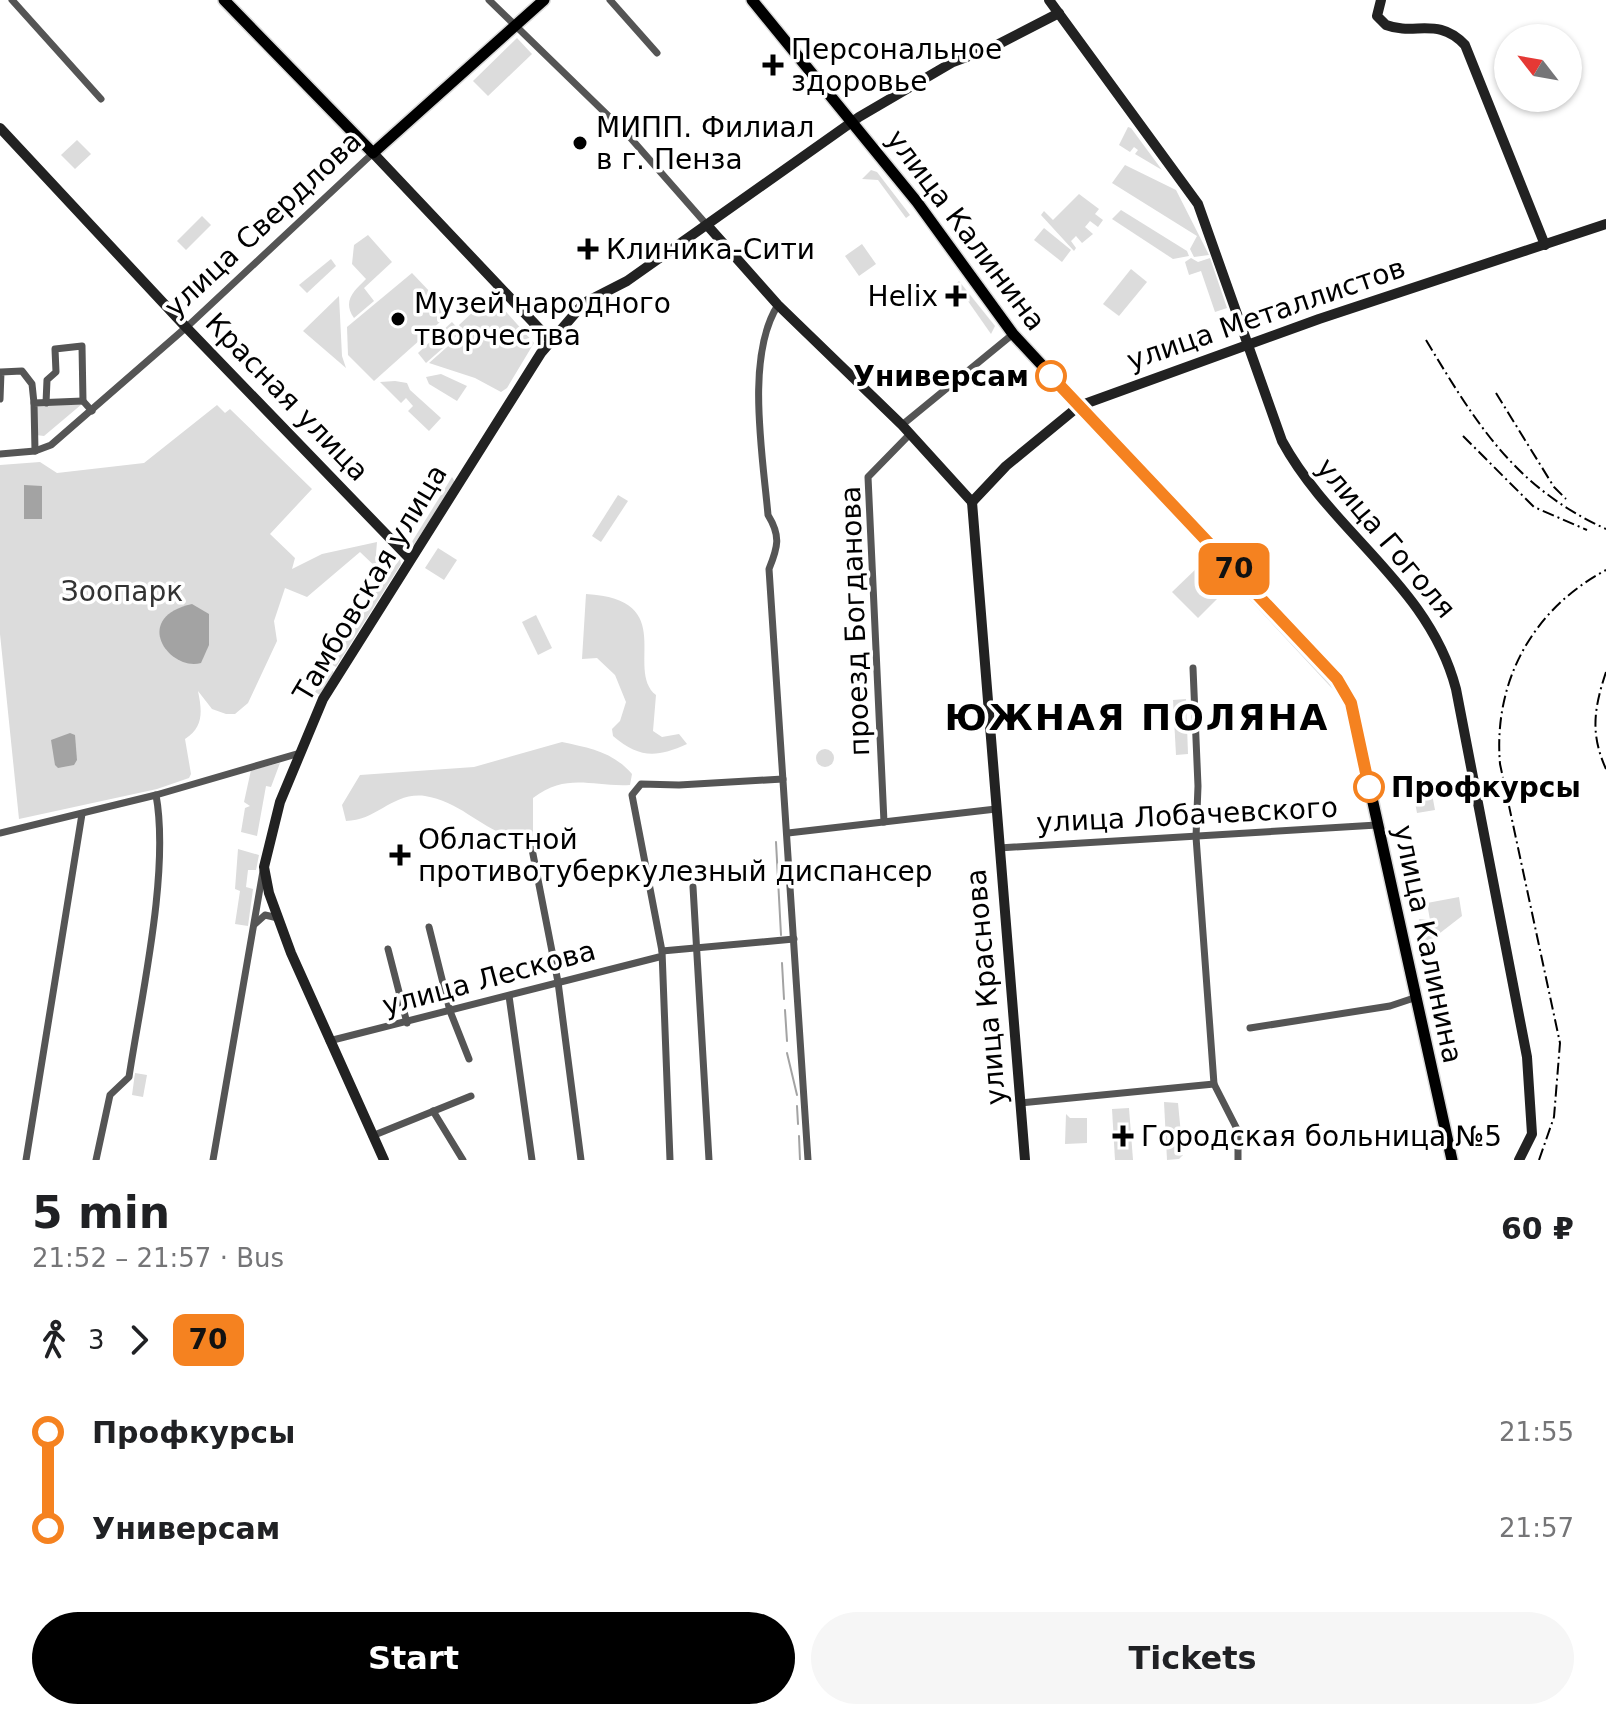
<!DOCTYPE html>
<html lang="en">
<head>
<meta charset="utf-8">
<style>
	:root { --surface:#fff; --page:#f6f6f6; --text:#202124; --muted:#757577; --accent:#000 }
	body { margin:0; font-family:"DejaVu Sans",sans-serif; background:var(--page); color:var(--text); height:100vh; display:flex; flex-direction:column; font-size:30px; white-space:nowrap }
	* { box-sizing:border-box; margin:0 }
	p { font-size:26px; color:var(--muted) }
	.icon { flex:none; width:44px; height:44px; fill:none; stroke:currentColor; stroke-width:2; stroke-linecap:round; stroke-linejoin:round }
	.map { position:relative; height:1160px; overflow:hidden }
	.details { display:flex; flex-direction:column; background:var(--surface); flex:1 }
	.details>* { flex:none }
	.badge { padding:0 16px; border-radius:12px; font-size:28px; line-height:52px }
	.needle { width:52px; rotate:301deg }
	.buttons { position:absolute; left:1494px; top:24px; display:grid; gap:16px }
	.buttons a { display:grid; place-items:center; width:88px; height:88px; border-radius:50%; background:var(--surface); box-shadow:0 2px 6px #0004; font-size:40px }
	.map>.badge { position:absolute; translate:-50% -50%; box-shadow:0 0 0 4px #fff }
	.legs { display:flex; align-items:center; gap:12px; height:88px; padding:0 32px; font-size:26px }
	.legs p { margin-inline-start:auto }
	.headline { display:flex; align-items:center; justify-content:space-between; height:136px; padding:0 32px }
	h1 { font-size:44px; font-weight:700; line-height:60px }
	.button { display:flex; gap:16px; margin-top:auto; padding:16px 32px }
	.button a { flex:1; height:92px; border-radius:48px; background:var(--accent); color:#fff; font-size:32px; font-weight:700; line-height:92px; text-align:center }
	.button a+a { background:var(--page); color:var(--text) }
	ul { padding:0 32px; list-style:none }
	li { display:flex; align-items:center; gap:28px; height:96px; font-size:30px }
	li i { display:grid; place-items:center; width:12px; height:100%; margin:0 10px; background:currentColor }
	li i::after { content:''; width:20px; height:20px; margin:-10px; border:6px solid; border-radius:50%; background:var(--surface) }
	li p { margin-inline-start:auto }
	li:first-child i { background:linear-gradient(#0000 50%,currentColor 0) }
	li:last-child i { background:linear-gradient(currentColor 50%,#0000 0) }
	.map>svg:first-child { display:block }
</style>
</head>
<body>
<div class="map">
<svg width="1606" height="1160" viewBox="0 0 1606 1160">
	<rect width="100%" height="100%" fill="#fff"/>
	<!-- green -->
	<g fill="#dcdcdc">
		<polygon points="517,38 532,54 488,96 473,81"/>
		<polygon points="1128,127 1131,128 1162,170 1135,154 1138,150 1134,147 1130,152 1119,145"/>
		<polygon points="77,140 91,154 75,169 61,155"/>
		<polygon points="1125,165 1176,190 1209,255 1194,257 1190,249 1197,236 1112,183"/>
		<polygon points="871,170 877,172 910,215 906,218 878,180 862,179"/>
		<polygon points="1079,194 1099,209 1095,214 1103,220 1098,227 1090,221 1085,227 1093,234 1082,243 1076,236 1071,241 1076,248 1074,251 1041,215 1044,211 1053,220"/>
		<polygon points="1121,210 1187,251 1189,256 1173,259 1112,219"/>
		<polygon points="202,216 211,225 186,250 177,241"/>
		<polygon points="1044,228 1071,250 1062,262 1034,240"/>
		<path d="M368,235L392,262L364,288L374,301L354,318C342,301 354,291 366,279L352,264L354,245Z"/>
		<polygon points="862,244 876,264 859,276 845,256"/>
		<polygon points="1191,258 1198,262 1210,258 1227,308 1215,312 1201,271 1189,275 1185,262"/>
		<polygon points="331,259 336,266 307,293 299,285"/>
		<polygon points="1131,269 1147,282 1119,316 1103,304"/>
		<polygon points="412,273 450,313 374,381 348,355 347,327"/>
		<polygon points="959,281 995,326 991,334 956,284"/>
		<polygon points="491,295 534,343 507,388 501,392 475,378 429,363 464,332 459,325"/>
		<polygon points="339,296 342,356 346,368 303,331"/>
		<polygon points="452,322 461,332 426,363 418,353"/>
		<polygon points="441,374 467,386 457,401 429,384 426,377"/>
		<polygon points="395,381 407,383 410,390 441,418 429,431 408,411 413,406 406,398 401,403 380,382"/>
		<polygon points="82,404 44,436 36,435 36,405"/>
		<path d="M217,405L225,413L230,409L312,489L270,534L295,558L292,569L322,554L377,542L376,554L382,573L360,552L307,597L285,588L274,621L277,641L248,703L235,714H226L212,709L198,691C202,711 204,727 185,739L191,774L189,778L157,789L19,819L0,634V465L40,462L57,473L144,463Z"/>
		<polygon points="452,477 455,482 413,546 410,545"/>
		<polygon points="618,495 628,501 601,542 592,536"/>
		<polygon points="438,548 457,560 444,580 425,568"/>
		<polygon points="400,559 401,564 336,667 326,661"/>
		<polygon points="1198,567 1223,593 1198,618 1172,592"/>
		<path d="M586,594C680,599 624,669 656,695L653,731L662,737L679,734L687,744C656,758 639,758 613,736L612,729L620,721L626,702L615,675L597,658L582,659Z"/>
		<polygon points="536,615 552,648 538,655 522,622"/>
		<polygon points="323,665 334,672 320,695 315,692 320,684 314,681"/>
		<polygon points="1186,699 1188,754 1176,755 1173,700"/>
		<path d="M562,742C590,748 613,752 632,774L630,785C591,787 568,772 533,798V836C525,837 515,838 508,836C479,826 458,801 425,796C392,792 377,821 346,821L342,805L360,775L474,767Z"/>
		<circle cx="825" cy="758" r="9"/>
		<polygon points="280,763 271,787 266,786 257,836 241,832 245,808 250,806 244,802 251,770"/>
		<polygon points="1430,783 1435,810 1417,813 1412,786"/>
		<polygon points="238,849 259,855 256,870 248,870 246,887 253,889 248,926 235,924 240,891 235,889"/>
		<polygon points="1459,897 1462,916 1431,940 1432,958 1427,958 1419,919 1430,920 1427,903"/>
		<polygon points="135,1073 147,1075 143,1097 132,1095"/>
		<polygon points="1164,1102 1178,1103 1183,1155 1179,1159 1167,1160"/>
		<polygon points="1129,1108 1133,1160 1115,1160 1112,1109"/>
		<polygon points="1066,1114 1070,1118 1087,1118 1087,1143 1065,1144"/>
	</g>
	<!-- water -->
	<g fill="#a3a3a3">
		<polygon points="24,485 42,486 42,519 24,519"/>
		<path d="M192,604L209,614V645L201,663C170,672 130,618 192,604Z"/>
		<polygon points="70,733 75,735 77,760 74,765 58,768 55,765 51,740"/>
	</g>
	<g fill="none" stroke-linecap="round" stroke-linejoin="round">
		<!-- stream -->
		<g stroke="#a3a3a3" stroke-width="2">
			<polyline points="776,842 781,935"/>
			<polyline points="782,963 784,999"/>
			<polyline points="785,1010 787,1041"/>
			<polyline points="787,1053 797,1095"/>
			<polyline points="797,1106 798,1124"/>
			<polyline points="799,1136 800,1160"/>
		</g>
		<defs>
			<g id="primary">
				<polyline points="224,0 373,153 544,0"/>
				<polyline points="752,0 917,202 1013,334 1345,692 1351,703 1452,1160"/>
			</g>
		</defs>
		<!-- primary casing -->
		<use href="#primary" stroke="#dbdbdb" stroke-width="14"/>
		<!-- street -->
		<g stroke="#555" stroke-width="7">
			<polyline points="12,0 101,99"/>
			<polyline points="489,0 627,134 707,225"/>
			<polyline points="610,0 657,53"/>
			<path d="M778,305C745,356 763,457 768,515C781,536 778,547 769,569L808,1160"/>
			<polyline points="0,399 1,372 22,371 32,384 34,403"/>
			<polyline points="46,403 47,380 56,372 55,349 82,346 83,401 92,411"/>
			<polyline points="902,425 1013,334"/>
			<polyline points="35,451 34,403 83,401"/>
			<polyline points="0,454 35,451 51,445 190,324 373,153"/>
			<polyline points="1193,668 1198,786 1196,837 1214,1084 1238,1131 1238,1160"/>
			<polyline points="884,822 868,477 910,434"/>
			<polyline points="0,833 156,795 300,753"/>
			<polyline points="788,833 996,809"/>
			<polyline points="999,848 1377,825"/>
			<polyline points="532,849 558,982 581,1160"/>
			<polyline points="693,887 709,1160"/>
			<polyline points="255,924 265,915 278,918"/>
			<polyline points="429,927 450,1011 469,1059"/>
			<polyline points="388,949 407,1023"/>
			<polyline points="662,951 794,939"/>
			<polyline points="509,996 532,1160"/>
			<polyline points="1250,1028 1390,1006 1414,998"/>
			<polyline points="329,1041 659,957"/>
			<polyline points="1020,1103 1214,1084"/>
			<polyline points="433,1111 463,1160"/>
			<polyline points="372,1136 471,1096"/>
			<polyline points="26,1160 82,814"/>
			<path d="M96,1160L110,1095L129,1077C141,998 170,871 156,795"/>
			<polyline points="213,1160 263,871"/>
			<polyline points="670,1160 662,951 632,795 641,784 679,785 783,779"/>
		</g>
		<!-- secondary -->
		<g stroke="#222" stroke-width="10">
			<path d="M1049,0L1198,204L1282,441C1332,533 1429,585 1456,689L1527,1057L1532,1134L1519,1160"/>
			<path d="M1381,0L1377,16L1386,25C1415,36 1438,16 1465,45L1545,245"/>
			<polyline points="0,128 182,323 410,559"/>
			<polyline points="373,153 550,340"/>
			<polyline points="707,225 778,305 902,425 972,502"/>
			<polyline points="972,502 1006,466 1079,406 1319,319 1606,224"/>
			<polyline points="972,502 1025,1160"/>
			<polyline points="384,1160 291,953 269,893 264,867 280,802 323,699 541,353 584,303 627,281 859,117 953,62 993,47 1059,13"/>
		</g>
		<!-- primary -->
		<use href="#primary" stroke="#000" stroke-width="11"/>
		<!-- rail -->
		<g stroke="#000" stroke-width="2" stroke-dasharray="12 4 2 4" stroke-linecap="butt">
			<path d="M1426,340C1476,423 1514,487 1606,529"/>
			<polyline points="1496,393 1554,487 1566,499"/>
			<polyline points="1463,436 1534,507 1587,530"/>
			<path d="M1606,672C1594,708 1590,734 1606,769"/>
			<path d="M1539,1160L1554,1117L1560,1043L1500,764C1493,681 1533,609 1606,570"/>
		</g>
	</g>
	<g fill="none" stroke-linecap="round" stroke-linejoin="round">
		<defs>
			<polyline id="line-1" points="1051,376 1337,679 1351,703 1369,787"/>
		</defs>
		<!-- line-1 casing -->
		<use href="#line-1" stroke="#fff" stroke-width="18"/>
		<!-- line-1 -->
		<use href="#line-1" stroke="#f58220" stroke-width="12"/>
	</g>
	<!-- markers -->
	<g fill="#000" stroke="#fff" stroke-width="3">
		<path d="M769 53h8v8h8v8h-8v8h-8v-8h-8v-8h8z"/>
		<circle cx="580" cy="143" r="8"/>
		<path d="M584 237h8v8h8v8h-8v8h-8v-8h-8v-8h8z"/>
		<path d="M952 284h8v8h8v8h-8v8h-8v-8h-8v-8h8z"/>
		<circle cx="398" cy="319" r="8"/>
		<path d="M396 843h8v8h8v8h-8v8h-8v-8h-8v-8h8z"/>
		<path d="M1119 1124h8v8h8v8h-8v8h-8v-8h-8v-8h8z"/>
	</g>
	<g fill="#fff" stroke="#f58220" stroke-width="4">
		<circle cx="1051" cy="376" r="14"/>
		<circle cx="1369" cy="787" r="14"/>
	</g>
	<g text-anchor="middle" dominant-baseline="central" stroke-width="7" stroke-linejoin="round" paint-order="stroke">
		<!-- poi labels -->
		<g font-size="28" fill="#000" stroke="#fff" text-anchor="start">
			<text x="791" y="49">Персональное<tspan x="791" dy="32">здоровье</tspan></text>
			<text x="596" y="127">МИПП. Филиал<tspan x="596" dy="32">в г. Пенза</tspan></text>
			<text x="606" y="249">Клиника-Сити</text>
			<text x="938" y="296" text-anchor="end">Helix</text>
			<text x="414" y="303">Музей народного<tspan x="414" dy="32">творчества</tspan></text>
			<text x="418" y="839">Областной<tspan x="418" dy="32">противотуберкулезный диспансер</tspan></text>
			<text x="1141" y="1136">Городская больница №5</text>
		</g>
		<!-- street labels -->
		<g font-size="28" fill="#000" stroke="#fff">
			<text transform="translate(263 224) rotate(-43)">улица Свердлова</text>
			<text transform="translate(966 230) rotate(53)">улица Калинина</text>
			<text transform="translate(1266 314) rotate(-19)">улица Металлистов</text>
			<text transform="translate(287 397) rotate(46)">Красная улица</text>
			<text transform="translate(1386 538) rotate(50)">улица Гоголя</text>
			<text transform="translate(370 583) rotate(-59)">Тамбовская улица</text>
			<text transform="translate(855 621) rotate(-92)">проезд Богданова</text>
			<text transform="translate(1187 815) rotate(-3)">улица Лобачевского</text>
			<text transform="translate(1428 944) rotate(78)">улица Калинина</text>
			<text transform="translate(489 978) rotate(-15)">улица Лескова</text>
			<text transform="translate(986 987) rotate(-95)">улица Краснова</text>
		</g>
		<!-- stop labels -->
		<g font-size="28" font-weight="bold" fill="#000" stroke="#fff" text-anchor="end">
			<text x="1029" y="376">Универсам</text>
			<text x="1391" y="787" text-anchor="start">Профкурсы</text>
		</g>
		<!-- park labels -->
		<g font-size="28" fill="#333" stroke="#fff">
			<text x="122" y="591">Зоопарк</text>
		</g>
		<!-- district labels -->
		<g font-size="36" font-weight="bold" letter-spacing="2" fill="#000" stroke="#fff">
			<text x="1137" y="717">ЮЖНАЯ ПОЛЯНА</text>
		</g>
	</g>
</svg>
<div class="buttons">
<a><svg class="needle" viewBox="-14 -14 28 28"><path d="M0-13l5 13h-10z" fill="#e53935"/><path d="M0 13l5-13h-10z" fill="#757577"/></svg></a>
</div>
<b class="badge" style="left:1234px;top:569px;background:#f58220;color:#111">70</b>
</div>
<section class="details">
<div class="headline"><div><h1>5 min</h1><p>21:52 – 21:57 · Bus</p></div><b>60 ₽</b></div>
<div class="legs"><svg class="icon" aria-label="walk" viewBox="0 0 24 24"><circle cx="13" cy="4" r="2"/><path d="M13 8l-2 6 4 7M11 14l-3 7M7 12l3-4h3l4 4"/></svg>3<svg class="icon" aria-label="forward" viewBox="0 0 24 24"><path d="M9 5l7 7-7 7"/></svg><b class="badge" style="background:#f58220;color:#111">70</b></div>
<ul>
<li><i style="color:#f58220"></i><b>Профкурсы</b><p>21:55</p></li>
<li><i style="color:#f58220"></i><b>Универсам</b><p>21:57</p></li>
</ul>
<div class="button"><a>Start</a><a>Tickets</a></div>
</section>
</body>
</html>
